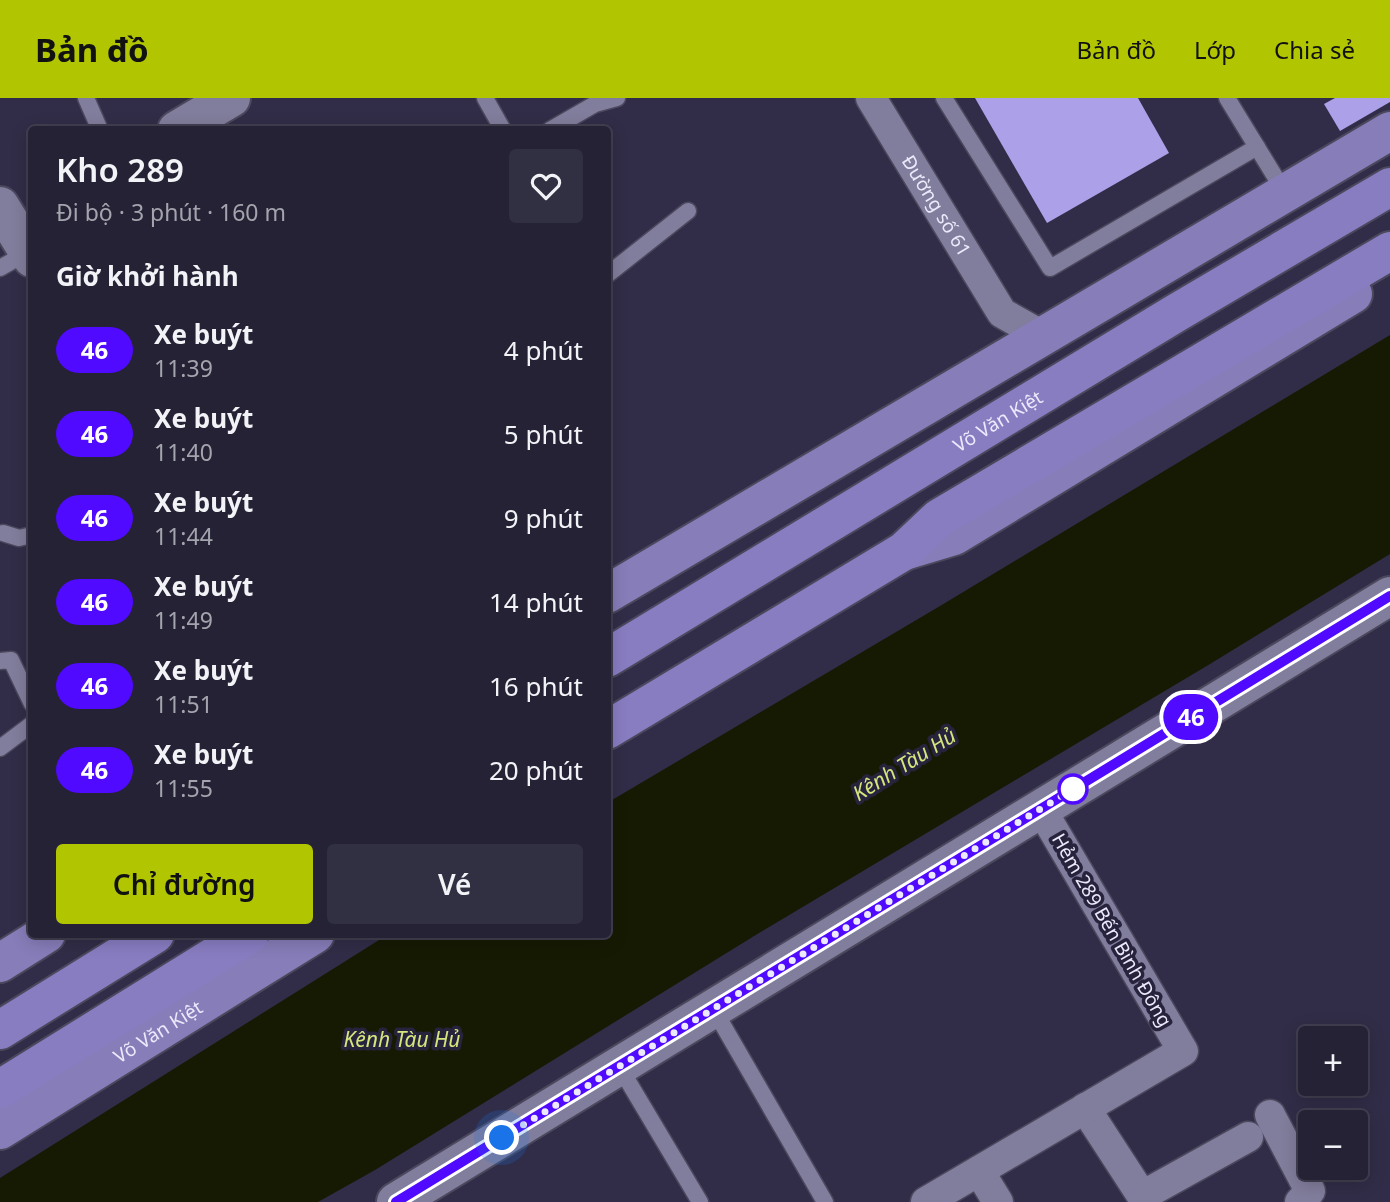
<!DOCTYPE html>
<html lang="vi">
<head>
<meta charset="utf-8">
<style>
	:root { --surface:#252236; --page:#312f42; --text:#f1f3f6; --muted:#a3a4ad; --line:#423f51; --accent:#b1c500 }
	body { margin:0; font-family:"Noto Sans",sans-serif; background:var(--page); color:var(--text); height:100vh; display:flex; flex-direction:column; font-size:26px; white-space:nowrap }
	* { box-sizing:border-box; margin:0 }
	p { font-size:23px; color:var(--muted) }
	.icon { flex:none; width:38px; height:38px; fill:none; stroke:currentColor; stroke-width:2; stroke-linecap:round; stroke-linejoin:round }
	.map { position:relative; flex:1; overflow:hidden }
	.sheet { position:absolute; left:28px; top:28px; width:583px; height:812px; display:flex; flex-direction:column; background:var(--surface); border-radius:7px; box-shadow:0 4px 18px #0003,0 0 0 2px var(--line) }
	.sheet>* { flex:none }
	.badge { padding:0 14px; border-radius:23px; font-size:24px; line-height:46px }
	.controls { position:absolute; left:1298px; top:928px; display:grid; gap:14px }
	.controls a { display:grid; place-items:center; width:70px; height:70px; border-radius:7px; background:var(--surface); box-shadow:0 4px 18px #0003,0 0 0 2px var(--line); font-size:35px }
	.you { position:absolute; width:35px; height:35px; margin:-18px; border:5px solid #fff; border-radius:50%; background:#1a73e8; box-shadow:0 0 0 10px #1a73e833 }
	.map>.badge { position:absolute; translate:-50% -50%; box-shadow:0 0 0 4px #fff }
	h2 { padding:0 28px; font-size:26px; line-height:63px }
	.round { display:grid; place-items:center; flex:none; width:74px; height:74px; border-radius:7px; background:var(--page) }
	.headline { display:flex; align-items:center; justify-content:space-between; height:119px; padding:0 28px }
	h1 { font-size:33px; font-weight:600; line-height:52px }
	.cta { display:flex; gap:14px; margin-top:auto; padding:14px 28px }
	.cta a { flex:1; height:80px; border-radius:7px; background:var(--accent); color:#111; font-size:28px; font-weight:600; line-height:80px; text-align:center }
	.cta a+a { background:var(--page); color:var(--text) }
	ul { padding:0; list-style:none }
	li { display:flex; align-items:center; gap:21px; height:84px; padding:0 28px }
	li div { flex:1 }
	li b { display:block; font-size:26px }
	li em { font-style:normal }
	li .badge { min-width:77px; font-weight:700; text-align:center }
	header { display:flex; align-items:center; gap:42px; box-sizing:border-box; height:98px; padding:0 35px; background:var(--accent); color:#111 }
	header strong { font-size:33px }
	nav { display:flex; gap:38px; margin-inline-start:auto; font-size:24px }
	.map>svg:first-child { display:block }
</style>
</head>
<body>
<header>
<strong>Bản đồ</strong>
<nav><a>Bản đồ</a><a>Lớp</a><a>Chia sẻ</a></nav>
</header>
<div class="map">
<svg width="1390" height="1104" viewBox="0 0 1390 1104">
	<rect width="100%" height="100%" fill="#312d48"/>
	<!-- water -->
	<polygon fill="#171a03" points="1390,237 1390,456 1210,566 759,835 375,1072 318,1104 0,1104 0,1080 387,837 607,836 607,705 940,508"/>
	<!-- building -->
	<g fill="#aca1e8">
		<polygon points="975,0 1138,0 1169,55 1047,125"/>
		<polygon points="1335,0 1390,0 1390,4 1340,33 1324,6"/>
	</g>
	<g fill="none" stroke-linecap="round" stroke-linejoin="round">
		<defs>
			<g id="service">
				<polyline points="86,0 100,32"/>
				<polyline points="485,0 503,32"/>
				<polyline points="944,0 1050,170 1257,49"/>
				<polyline points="1227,0 1285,95"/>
				<polyline points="550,32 595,6 617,0"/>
				<polyline points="0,170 28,154"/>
				<polyline points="607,177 688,113"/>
				<polyline points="3,435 19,440 32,437"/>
				<polyline points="0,563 11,562 32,606"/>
				<polyline points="0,650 32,626"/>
				<polyline points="713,910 825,1104"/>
				<polyline points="619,968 700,1104"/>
			</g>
			<g id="minor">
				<path id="s1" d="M871,0L1002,215L1043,238"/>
				<polyline points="1085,1010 1146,1104"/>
				<polyline points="1270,1017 1310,1093 1300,1104"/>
				<polyline points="979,1073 998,1104"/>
				<polyline points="1142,1098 1248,1039"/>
				<polyline points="926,1104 1183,953 1041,711"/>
			</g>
			<g id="tertiary">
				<polyline points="177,32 231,0"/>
				<polyline points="396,1104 1390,498"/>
			</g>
			<polyline id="secondary" points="0,108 32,160"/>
			<g id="primary">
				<polyline points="904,453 954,438 1353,196"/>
				<polyline points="607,496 1390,33"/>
				<polyline points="0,865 46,836"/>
				<path id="s2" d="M0,1032L315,836"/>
			</g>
			<g id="trunk">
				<path id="s3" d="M607,560L1176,215L1390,89"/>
				<polyline points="607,632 904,453 939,420 1390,153"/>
				<polyline points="0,932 155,836"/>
				<polyline points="0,991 250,836"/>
			</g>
		</defs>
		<!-- service casing -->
		<use href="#service" stroke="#4b485e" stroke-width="19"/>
		<!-- minor casing -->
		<use href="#minor" stroke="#4b485e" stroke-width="33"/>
		<!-- tertiary casing -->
		<use href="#tertiary" stroke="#4b485e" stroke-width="42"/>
		<!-- secondary casing -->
		<use href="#secondary" stroke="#4b485e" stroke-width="42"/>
		<!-- primary casing -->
		<use href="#primary" stroke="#4b485e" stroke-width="42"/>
		<!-- trunk casing -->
		<use href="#trunk" stroke="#4b485e" stroke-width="42"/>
		<!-- service -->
		<use href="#service" stroke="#817d9c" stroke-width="16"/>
		<!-- minor -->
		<use href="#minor" stroke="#817d9c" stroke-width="30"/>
		<!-- tertiary -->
		<use href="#tertiary" stroke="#817d9c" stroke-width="38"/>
		<!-- secondary -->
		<use href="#secondary" stroke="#817d9c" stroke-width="38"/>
		<!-- primary -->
		<use href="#primary" stroke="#877db9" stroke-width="38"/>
		<!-- trunk -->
		<use href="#trunk" stroke="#897dc2" stroke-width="38"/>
	</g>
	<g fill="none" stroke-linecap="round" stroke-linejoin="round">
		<defs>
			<polyline id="line" points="396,1104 1390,498"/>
		</defs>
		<!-- line casing -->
		<use href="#line" stroke="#fff" stroke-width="16"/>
		<!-- line -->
		<use href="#line" stroke="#4f0aff" stroke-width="10"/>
		<!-- walk -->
		<polyline stroke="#ebe9fb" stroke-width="7" stroke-dasharray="0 12.6" points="502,1040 1073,691"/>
	</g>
	<!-- markers -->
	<circle fill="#fff" stroke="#4f0aff" stroke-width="3.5" cx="1073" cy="691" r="14"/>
	<g text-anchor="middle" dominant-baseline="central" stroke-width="7" stroke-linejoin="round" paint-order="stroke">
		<!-- street labels -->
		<g font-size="19" fill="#ebe9fb" stroke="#27233d">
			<text stroke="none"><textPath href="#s1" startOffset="126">Đường số 61</textPath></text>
			<text stroke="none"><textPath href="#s3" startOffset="457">Võ Văn Kiệt</textPath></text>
			<text transform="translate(1112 832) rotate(60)">Hẻm 289 Bến Bình Đông</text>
			<text stroke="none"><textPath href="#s2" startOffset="186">Võ Văn Kiệt</textPath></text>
		</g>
		<!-- water labels -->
		<g font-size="21" font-style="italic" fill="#d4e67d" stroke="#27233d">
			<text transform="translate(904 666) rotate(-32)">Kênh Tàu Hủ</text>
			<text x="402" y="941">Kênh Tàu Hủ</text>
		</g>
	</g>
</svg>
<div class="controls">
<a>+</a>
<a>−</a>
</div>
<div class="you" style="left:502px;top:1040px"></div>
<b class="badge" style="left:1191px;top:619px;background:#4f0aff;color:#fff">46</b>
<section class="sheet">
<div class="headline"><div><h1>Kho 289</h1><p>Đi bộ · 3 phút · 160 m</p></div><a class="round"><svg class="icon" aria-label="heart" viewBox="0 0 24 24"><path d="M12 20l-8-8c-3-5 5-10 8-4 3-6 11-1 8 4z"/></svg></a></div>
<h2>Giờ khởi hành</h2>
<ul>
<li><span class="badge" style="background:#4f0aff;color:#fff">46</span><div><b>Xe buýt</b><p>11:39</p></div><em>4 phút</em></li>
<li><span class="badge" style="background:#4f0aff;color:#fff">46</span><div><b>Xe buýt</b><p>11:40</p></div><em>5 phút</em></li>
<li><span class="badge" style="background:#4f0aff;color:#fff">46</span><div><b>Xe buýt</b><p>11:44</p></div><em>9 phút</em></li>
<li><span class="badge" style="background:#4f0aff;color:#fff">46</span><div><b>Xe buýt</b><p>11:49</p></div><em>14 phút</em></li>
<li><span class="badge" style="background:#4f0aff;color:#fff">46</span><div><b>Xe buýt</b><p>11:51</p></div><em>16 phút</em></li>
<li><span class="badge" style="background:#4f0aff;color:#fff">46</span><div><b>Xe buýt</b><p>11:55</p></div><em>20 phút</em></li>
</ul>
<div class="cta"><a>Chỉ đường</a><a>Vé</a></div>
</section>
</div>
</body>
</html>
